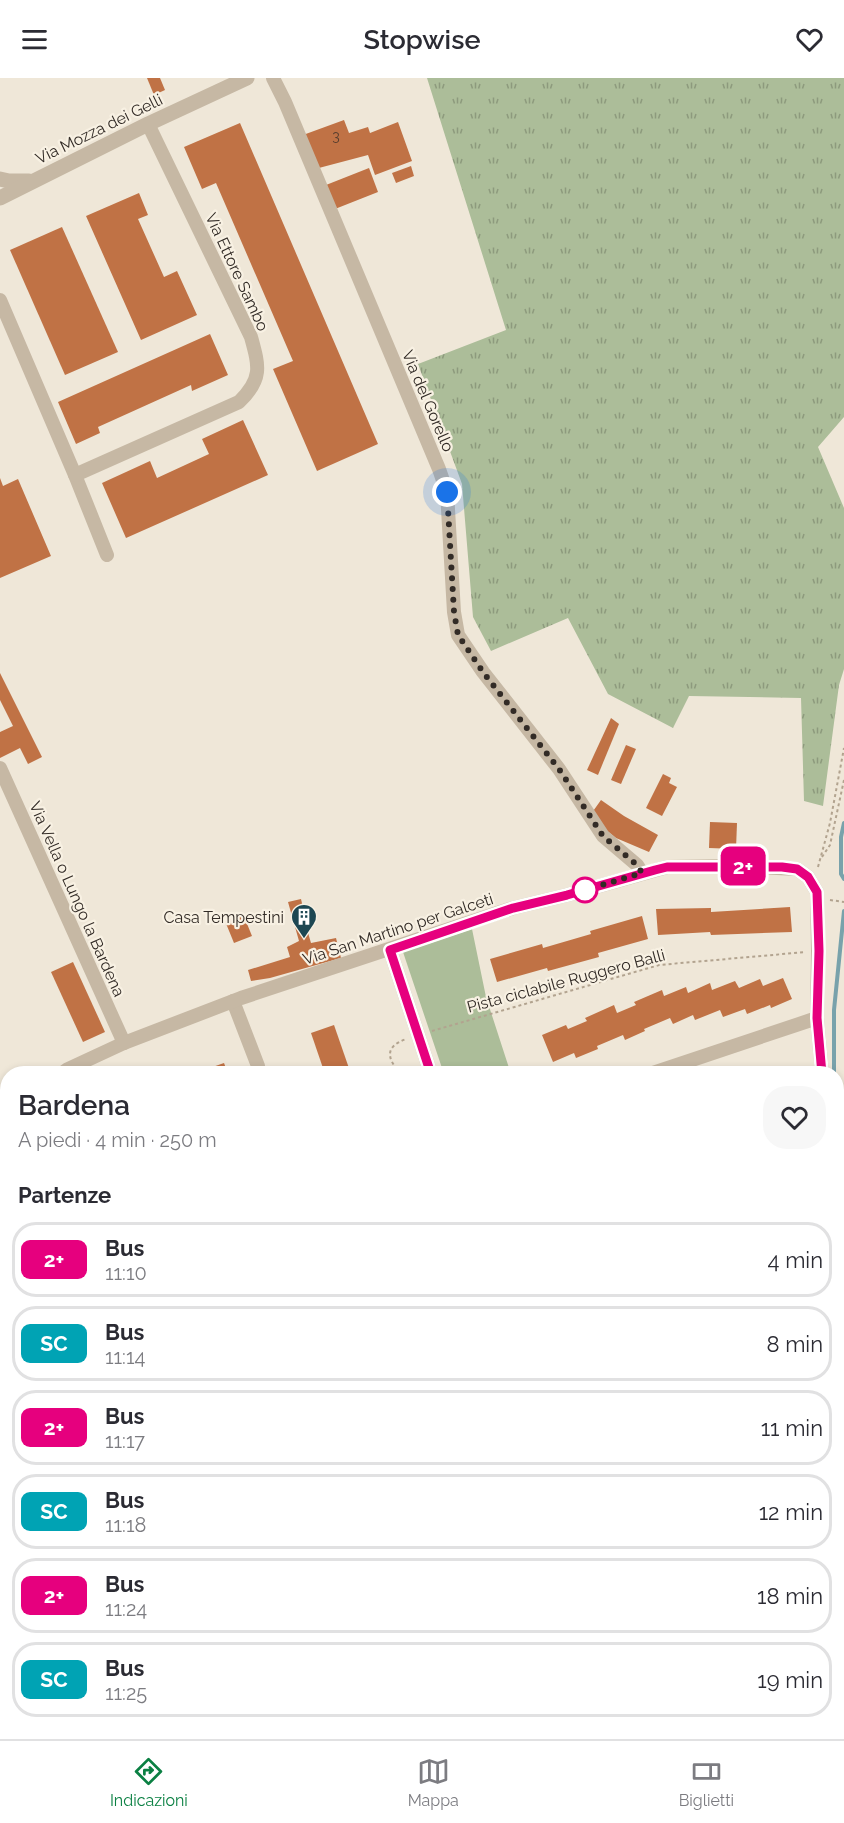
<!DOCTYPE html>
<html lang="it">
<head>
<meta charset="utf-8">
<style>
	:root { --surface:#fff; --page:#f7f7f7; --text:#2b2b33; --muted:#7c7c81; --line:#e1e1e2; --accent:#0b8043 }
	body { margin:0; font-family:Raleway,sans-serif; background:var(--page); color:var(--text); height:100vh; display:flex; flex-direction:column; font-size:22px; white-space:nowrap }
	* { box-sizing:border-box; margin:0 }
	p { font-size:20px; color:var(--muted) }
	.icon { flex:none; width:33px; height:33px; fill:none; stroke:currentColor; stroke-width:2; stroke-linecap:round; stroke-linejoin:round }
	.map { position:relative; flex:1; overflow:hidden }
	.panel { position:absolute; left:0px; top:988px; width:844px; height:674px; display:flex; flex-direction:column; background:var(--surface); border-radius:24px 24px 0 0; box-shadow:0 3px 9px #0003 }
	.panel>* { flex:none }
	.badge { padding:0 12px; border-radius:9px; font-size:21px; line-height:39px }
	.you { position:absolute; width:30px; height:30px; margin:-15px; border:4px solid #fff; border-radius:50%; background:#1a73e8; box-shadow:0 0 0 9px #1a73e833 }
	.map>.badge { position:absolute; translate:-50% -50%; box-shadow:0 0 0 3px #fff }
	h2 { padding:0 18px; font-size:22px; line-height:54px }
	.round { display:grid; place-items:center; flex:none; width:63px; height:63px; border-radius:24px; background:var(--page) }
	.head { display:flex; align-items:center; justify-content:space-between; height:102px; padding:0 18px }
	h1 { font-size:28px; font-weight:600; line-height:45px }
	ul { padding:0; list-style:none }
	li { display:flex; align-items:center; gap:18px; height:75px; margin:0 12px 9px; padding:0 6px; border:3px solid var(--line); border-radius:24px }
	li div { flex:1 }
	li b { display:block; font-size:22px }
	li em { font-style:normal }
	li .badge { min-width:66px; font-weight:700; text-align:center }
	header { display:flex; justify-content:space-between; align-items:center; height:78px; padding:0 18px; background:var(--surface); font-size:27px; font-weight:600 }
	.dock { display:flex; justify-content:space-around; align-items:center; height:84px; border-top:2px solid var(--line); background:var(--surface); font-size:16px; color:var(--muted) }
	.dock a { display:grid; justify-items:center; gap:3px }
	.dock .active { color:var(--accent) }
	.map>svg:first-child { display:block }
</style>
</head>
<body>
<header><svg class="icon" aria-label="menu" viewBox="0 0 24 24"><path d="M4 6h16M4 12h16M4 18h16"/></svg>Stopwise<svg class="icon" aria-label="heart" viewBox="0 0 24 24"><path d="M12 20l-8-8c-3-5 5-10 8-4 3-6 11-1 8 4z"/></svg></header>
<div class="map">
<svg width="844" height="1661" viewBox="0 0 844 1661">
	<defs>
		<pattern id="grass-tufts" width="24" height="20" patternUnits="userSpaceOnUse" patternTransform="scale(1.5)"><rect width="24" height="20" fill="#acbd99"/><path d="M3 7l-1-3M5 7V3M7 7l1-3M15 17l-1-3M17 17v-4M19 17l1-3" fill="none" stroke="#8d9a7d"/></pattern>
	</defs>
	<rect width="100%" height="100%" fill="#efe7d8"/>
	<!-- grass -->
	<polygon fill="url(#grass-tufts)" points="427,0 844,0 844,339 818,369 844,430 844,591 839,607 823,728 804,723 801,620 689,618 673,650 608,616 568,540 491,573 473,539 462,406 418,286 506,252"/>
	<!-- green -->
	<g fill="#acbd99">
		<polygon points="472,851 486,919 511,996 444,996 403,874"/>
		<polygon points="844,1373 844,1661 805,1661 806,1655 837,1654 837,1374"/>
	</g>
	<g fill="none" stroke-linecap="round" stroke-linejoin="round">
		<!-- stream -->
		<g stroke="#78a2ab" stroke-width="4">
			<polyline points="844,745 841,759 841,796 844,801"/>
			<polyline points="834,996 834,932 844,833"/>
			<polyline points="805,1661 806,1654"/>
		</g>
	</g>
	<!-- building -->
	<g fill="#c07245">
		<polygon points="147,0 160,0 165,12 154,17"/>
		<polygon points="344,42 349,55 368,49 370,55 398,44 412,83 375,97 368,77 315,91 303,57"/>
		<polygon points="240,45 378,366 317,393 273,291 293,283 216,105 202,111 184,69"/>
		<polygon points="411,88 414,98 396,105 392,95"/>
		<polygon points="369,90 378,114 335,131 326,107"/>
		<polygon points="139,115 148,137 138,141 164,199 177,193 197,237 141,262 86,138"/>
		<polygon points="62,149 118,274 65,297 10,172"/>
		<polygon points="210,256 228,297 192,313 191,307 98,349 100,355 76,366 58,324"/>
		<polygon points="243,342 268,397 126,460 102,405 150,383 157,400 209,376 202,361"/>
		<polygon points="0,400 3,408 18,401 51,478 0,500"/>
		<polygon points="0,595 42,679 28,686 20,670 0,680 0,654 13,648 0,622"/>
		<polygon points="611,640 619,646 598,697 587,692"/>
		<polygon points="626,667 636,671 621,706 611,702"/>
		<polygon points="663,696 671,700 669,705 677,709 662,738 646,730"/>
		<polygon points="601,722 624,738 658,757 649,774 616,760 606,752 591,736"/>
		<polygon points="710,744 737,745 736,771 709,770"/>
		<polygon points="301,821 304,834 302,834 311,865 336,860 341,880 270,900 251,903 248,892 290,879 287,869 299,863 288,824"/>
		<polygon points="790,829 792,854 711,857 710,854 658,857 656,831 711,830 711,834"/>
		<polygon points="243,836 252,858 234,865 225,843"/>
		<polygon points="642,838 648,861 598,875 599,879 548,893 547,890 497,904 490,881 542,866 543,870 591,856 590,853"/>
		<polygon points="73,884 105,954 83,964 51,894"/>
		<polygon points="783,900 792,921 771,930 770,927 747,936 745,931 723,939 720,932 695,942 693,937 673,946 670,940 644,951 645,953 625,962 623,957 597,968 598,971 576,980 574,975 553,984 542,957 566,947 568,951 587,943 585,940 614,927 617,935 636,927 634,924 662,912 664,918 686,909 688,915 710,905 712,912 735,903 739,910 760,901 763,908"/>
		<polygon points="334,947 351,996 325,996 311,955"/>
		<polygon points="224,985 228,996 205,996 204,992"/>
		<polygon points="0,1218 8,1240 7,1316 0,1294"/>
		<polygon points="0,1406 8,1427 7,1497 0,1476"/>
		<polygon points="84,1654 105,1654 107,1661 86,1661"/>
		<polygon points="278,1654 302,1654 306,1661 283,1661"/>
		<polygon points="431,1654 474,1654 465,1661 421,1661"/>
		<polygon points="498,1654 520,1654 525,1661 492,1661 491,1659"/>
		<polygon points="632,1654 665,1654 679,1661 629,1661"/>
		<polygon points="692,1654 724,1654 737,1661 689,1661"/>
	</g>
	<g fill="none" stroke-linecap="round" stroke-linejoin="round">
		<!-- path -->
		<g stroke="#b2a38f" stroke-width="2" stroke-dasharray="3 3" stroke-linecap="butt">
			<polyline points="822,779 830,767 844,702"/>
			<polyline points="818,789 830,745 844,670"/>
			<polyline points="830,822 844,824"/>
			<polyline points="432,953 659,887 806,874"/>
			<path d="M401,996C387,981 384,969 406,961"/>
			<polyline points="837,1202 844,1148"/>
			<polyline points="837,1280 844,1326"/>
			<polyline points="0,1335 8,1333"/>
			<polyline points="837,1517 844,1470"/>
			<polyline points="837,1642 844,1571"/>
			<polyline points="837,1648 844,1648"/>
			<polyline points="818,1661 818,1654"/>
			<polyline points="835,1661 836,1654"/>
		</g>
		<!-- minor -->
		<g stroke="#c6b8a4" stroke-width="14">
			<polyline points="273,0 285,24 439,391 447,414 454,534 458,557 483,594 559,691 603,758 637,787 642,795"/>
			<polyline points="0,222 75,397 107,477"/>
			<path d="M75,397L239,324C263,301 259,288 251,259L148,46"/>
			<polyline points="0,690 124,965"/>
			<polyline points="390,872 431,996"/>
			<polyline points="233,923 258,988"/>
			<polyline points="61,996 68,991 124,965 241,920 513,830 567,817 667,789 738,788 797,791 808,799 817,814 818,873 817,940 822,996"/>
			<polyline points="650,996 817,940"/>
			<polyline points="0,1047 8,1040"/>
			<polyline points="0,1353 8,1350"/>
			<polyline points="0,1566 8,1587"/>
			<polyline points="31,1654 34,1661"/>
			<polyline points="319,1654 323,1661"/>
		</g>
		<!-- tertiary -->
		<g stroke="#c6b8a4" stroke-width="15">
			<polyline points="0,101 9,103 29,103"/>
			<polyline points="0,120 148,46 247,0"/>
			<polyline points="837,1360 844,1358"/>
			<polyline points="379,1661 389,1654"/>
		</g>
	</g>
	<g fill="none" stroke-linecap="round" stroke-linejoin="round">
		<defs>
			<polyline id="line" points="431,996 390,872 513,830 567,817 655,792 667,789 782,789 797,791 808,799 817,814 819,873 817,940 822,996"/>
		</defs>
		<!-- line casing -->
		<use href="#line" stroke="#fff" stroke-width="14"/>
		<!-- line -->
		<use href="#line" stroke="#e6007e" stroke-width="9"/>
		<!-- walk -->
		<polyline stroke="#322b26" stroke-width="6" stroke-dasharray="0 10.8" points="447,414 454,534 458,557 483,594 559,691 603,758 637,787 642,795 585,812"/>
	</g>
	<!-- icons -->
	<defs>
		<symbol id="building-pin" viewBox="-11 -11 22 30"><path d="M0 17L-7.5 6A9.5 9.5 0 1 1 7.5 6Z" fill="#1d4752" stroke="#f8f1e3"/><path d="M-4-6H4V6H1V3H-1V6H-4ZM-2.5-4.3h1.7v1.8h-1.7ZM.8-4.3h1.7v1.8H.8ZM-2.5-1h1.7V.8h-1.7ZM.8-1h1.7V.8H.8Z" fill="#fff"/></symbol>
	</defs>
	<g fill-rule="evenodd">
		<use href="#building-pin" x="289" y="824" width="30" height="40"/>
	</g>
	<!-- markers -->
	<circle fill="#fff" stroke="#e6007e" stroke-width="3" cx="585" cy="812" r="12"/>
	<g text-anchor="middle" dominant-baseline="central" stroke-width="4.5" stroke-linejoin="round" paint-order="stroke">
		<!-- number labels -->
		<g font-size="14" fill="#563d2e">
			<text x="336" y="58">3</text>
		</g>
		<!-- street labels -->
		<g font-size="16" fill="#322b26" stroke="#f8f1e3">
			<text transform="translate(99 51) rotate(-26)">Via Mozza dei Gelli</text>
			<text transform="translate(237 194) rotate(65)">Via Ettore Sambo</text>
			<text transform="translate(428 323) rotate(67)">Via del Gorello</text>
			<text transform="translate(77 821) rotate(66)">Via Vella o Lungo la Bardena</text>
			<text transform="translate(398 851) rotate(-18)">Via San Martino per Galceti</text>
			<text transform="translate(566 903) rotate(-15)">Pista ciclabile Ruggero Balli</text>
		</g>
		<!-- poi labels -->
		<g font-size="16" fill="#322b26" stroke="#f8f1e3" text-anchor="end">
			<text x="284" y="839">Casa Tempestini</text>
		</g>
	</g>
</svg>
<div class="you" style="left:447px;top:414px"></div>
<b class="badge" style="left:743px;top:788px;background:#e6007e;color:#fff">2+</b>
<section class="panel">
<div class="head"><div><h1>Bardena</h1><p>A piedi · 4 min · 250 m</p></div><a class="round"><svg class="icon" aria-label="heart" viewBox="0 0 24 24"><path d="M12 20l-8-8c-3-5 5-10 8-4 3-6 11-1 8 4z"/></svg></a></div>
<h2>Partenze</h2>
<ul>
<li><span class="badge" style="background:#e6007e;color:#fff">2+</span><div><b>Bus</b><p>11:10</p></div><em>4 min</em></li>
<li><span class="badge" style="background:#00a3b4;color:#fff">SC</span><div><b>Bus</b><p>11:14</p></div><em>8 min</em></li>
<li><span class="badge" style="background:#e6007e;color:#fff">2+</span><div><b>Bus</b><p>11:17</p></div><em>11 min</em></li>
<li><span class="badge" style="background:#00a3b4;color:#fff">SC</span><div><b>Bus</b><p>11:18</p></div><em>12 min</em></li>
<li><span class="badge" style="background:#e6007e;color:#fff">2+</span><div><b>Bus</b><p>11:24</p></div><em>18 min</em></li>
<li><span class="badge" style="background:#00a3b4;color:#fff">SC</span><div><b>Bus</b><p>11:25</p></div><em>19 min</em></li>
</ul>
</section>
</div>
<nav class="dock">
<a class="active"><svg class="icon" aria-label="directions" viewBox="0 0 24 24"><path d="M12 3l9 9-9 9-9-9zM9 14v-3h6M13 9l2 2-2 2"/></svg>Indicazioni</a>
<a><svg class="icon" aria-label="map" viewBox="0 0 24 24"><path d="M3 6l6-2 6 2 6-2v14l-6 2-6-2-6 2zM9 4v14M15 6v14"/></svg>Mappa</a>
<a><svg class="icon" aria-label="tickets" viewBox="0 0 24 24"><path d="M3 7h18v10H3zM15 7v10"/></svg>Biglietti</a>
</nav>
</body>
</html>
